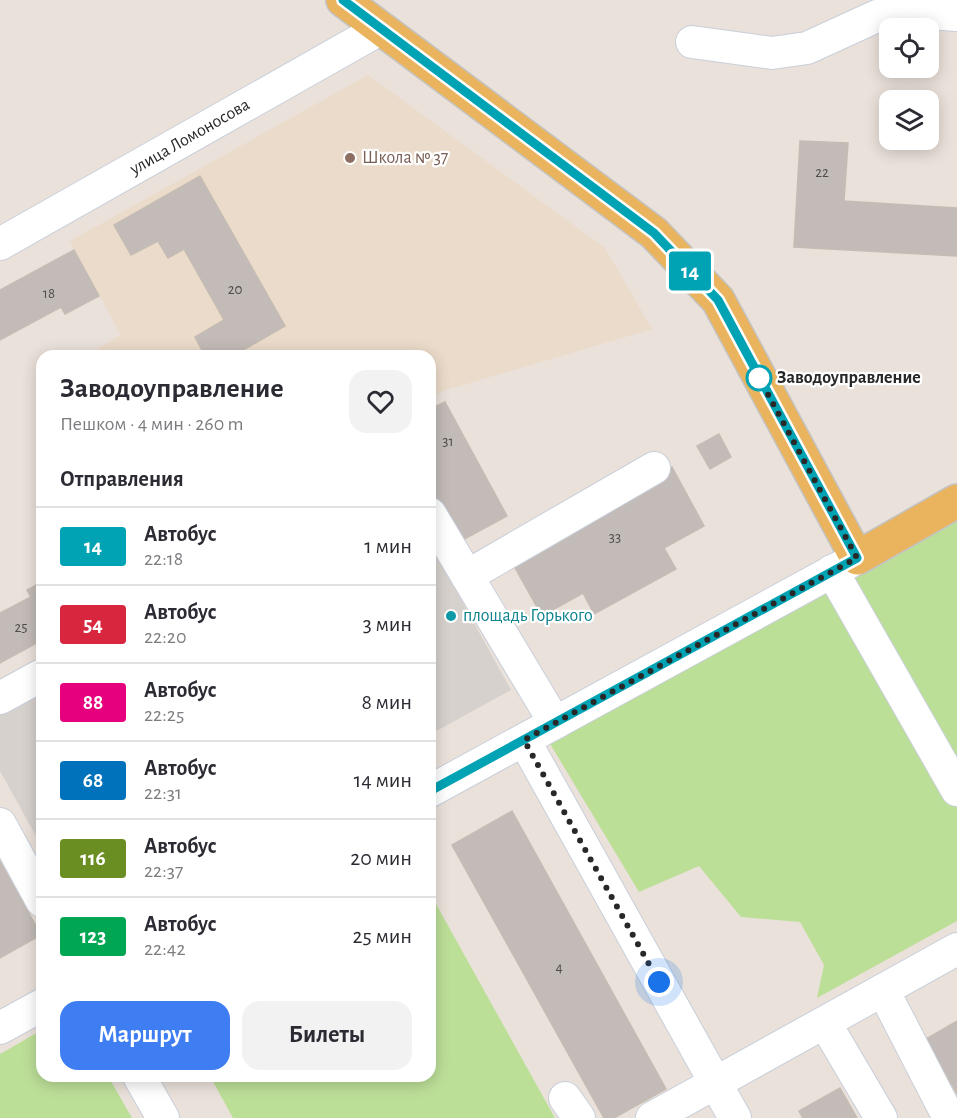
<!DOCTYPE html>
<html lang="ru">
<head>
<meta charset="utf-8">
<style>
	:root { --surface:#fff; --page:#f2f2f3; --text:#2b2b33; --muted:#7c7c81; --line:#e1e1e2; --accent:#3f7df2 }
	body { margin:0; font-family:"Alegreya Sans",sans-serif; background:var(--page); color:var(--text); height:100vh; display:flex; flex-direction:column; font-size:22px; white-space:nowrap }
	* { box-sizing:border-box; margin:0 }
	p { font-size:20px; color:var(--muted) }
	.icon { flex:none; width:33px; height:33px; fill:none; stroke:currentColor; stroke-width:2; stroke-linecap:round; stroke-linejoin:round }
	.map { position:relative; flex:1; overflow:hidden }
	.drawer { position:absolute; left:36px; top:350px; width:400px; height:732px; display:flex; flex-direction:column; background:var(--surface); border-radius:18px; box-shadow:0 3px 15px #0003 }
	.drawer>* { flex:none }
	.badge { padding:0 12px; border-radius:4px; font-size:21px; line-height:39px }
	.controls { position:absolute; left:879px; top:18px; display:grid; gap:12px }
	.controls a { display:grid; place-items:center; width:60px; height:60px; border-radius:12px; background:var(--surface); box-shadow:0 3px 15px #0003; font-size:30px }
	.you { position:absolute; width:30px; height:30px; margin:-15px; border:4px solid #fff; border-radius:50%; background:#1a73e8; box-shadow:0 0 0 9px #1a73e833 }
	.map>.badge { position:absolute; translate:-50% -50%; box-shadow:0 0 0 3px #fff }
	h2 { padding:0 24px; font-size:22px; line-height:54px }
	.round { display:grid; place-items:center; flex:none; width:63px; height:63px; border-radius:18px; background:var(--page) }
	.headline { display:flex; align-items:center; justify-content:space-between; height:102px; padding:0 24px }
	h1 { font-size:28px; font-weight:600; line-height:45px }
	.action { display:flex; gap:12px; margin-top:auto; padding:12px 24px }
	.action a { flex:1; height:69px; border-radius:18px; background:var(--accent); color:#fff; font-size:24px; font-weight:600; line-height:69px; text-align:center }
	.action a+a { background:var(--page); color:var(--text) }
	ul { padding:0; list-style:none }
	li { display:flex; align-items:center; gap:18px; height:78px; padding:0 24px; border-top:2px solid var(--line) }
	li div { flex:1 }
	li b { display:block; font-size:22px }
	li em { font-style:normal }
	li .badge { min-width:66px; font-weight:700; text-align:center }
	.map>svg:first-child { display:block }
</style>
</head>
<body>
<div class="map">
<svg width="957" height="1118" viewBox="0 0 957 1118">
	<rect width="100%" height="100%" fill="#eae1da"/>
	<!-- education -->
	<polygon fill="#ebdbca" points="368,75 605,248 652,329 443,391 431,397 430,356 87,355 121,335 70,241"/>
	<!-- green -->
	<g fill="#bcdf98">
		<polygon points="957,517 957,921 817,998 824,965 800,922 741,917 699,866 639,892 549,742"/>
		<polygon points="431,895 555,1118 233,1118 210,1076 430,1076"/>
		<polygon points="42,1030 42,1076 108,1076 132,1118 0,1118 0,1054"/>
	</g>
	<!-- plaza -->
	<g fill="#d7d1cd">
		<polygon points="430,543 511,690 431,734 430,734"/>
		<polygon points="42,689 42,847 0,771 0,712"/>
	</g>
	<!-- building -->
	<g fill="#c2bbb7" stroke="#c5bcb4" stroke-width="1.5">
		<polygon points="800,141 848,143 844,201 957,208 957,256 794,247"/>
		<polygon points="200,176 285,326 233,356 205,356 195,337 224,320 184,249 168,258 158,241 131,255 114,225"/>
		<polygon points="74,250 99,296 65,314 61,307 0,340 0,290"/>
		<polygon points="445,402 507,516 457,543 430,494 430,409"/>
		<polygon points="719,434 731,457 710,469 697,446"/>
		<polygon points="672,467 704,526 664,548 676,569 594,614 583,593 542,616 509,557"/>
		<polygon points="42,582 42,640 0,663 0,613 31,597 27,590"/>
		<polygon points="512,811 666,1089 614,1118 604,1118 452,845"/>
		<polygon points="0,861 41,935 0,958"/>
		<polygon points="957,1021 957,1094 926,1039"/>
		<polygon points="840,1088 857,1118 803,1118 799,1111"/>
	</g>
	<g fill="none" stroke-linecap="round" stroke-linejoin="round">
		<defs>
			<g id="minor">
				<polyline points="692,42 772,53 807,48 877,16 913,12 957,15"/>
				<polyline points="0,244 380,29"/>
				<polyline points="430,514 555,723"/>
				<polyline points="832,571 957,790"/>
				<polyline points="467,576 654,468"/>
				<polyline points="0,698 42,675"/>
				<polyline points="524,740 735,1118"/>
				<polyline points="430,791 857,558"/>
				<polyline points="0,824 42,901"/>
				<polyline points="883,990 949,1118"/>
				<polyline points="825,1023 881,1118"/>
				<polyline points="0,1028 42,1005"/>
				<polyline points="139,1076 163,1118"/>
				<polyline points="565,1098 579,1118"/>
				<polyline points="652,1118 957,949"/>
			</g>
			<polyline id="major" points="343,0 654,233 718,300 857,558 957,501"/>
		</defs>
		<!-- minor casing -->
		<use href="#minor" stroke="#c9cfda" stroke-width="34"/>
		<!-- major casing -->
		<use href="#major" stroke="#c3c3c3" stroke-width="36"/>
		<!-- minor -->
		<use href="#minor" stroke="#fff" stroke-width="32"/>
		<!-- major -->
		<use href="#major" stroke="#eab45f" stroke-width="33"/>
	</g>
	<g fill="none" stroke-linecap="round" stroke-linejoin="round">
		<defs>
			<polyline id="line" points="343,0 654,233 718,300 857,558 430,791"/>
		</defs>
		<!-- line casing -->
		<use href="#line" stroke="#fff" stroke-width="14"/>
		<!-- line -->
		<use href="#line" stroke="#00a3b4" stroke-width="9"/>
		<!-- walk -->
		<polyline stroke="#282828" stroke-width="6" stroke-dasharray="0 10.8" points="659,982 524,740 857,558 759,378"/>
	</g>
	<!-- markers -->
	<circle fill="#8d6e63" stroke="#fff" stroke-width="2" cx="350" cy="158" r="6"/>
	<circle fill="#fff" stroke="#00a3b4" stroke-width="3" cx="759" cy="378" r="12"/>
	<circle fill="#0f9aa8" stroke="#fff" stroke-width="2" cx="451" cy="616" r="6"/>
	<g text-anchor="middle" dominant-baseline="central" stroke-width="4.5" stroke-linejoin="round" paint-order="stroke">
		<!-- number labels -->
		<g font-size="15" fill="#4e4d4c">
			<text x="822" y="172">22</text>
			<text x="235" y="289">20</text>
			<text x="49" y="293">18</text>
			<text x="448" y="441">31</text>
			<text x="615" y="537">33</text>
			<text x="21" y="627">25</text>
			<text x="559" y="967">4</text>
		</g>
		<!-- street labels -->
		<g font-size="18" fill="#282828" stroke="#fff">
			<text transform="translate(190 137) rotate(-30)">улица Ломоносова</text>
		</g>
		<!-- education labels -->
		<g font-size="18" fill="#785e54" stroke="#fff" text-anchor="start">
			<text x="362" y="158">Школа № 37</text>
		</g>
		<!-- stop labels -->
		<g font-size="18" font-weight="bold" fill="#282828" stroke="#fff" text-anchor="start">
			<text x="777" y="378">Заводоуправление</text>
		</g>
		<!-- culture labels -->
		<g font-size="18" fill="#0d838f" stroke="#fff" text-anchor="start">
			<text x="463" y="616">площадь Горького</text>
		</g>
	</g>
</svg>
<div class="controls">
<a><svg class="icon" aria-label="locate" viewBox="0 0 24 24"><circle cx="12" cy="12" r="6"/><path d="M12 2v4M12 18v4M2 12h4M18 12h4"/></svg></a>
<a><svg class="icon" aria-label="layers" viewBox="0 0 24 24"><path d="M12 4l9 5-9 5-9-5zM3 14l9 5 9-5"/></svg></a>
</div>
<div class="you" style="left:659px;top:982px"></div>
<b class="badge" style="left:690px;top:271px;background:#00a3b4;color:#fff">14</b>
<section class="drawer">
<div class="headline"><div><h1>Заводоуправление</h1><p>Пешком · 4 мин · 260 m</p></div><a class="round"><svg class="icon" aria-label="heart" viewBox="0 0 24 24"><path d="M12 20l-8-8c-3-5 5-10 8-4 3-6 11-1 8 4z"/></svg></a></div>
<h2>Отправления</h2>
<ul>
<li><span class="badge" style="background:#00a3b4;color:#fff">14</span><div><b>Автобус</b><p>22:18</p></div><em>1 мин</em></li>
<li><span class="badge" style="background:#d7263d;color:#fff">54</span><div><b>Автобус</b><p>22:20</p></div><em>3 мин</em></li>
<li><span class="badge" style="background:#e6007e;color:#fff">88</span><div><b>Автобус</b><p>22:25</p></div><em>8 мин</em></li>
<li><span class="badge" style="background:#0072bc;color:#fff">68</span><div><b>Автобус</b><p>22:31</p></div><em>14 мин</em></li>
<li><span class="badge" style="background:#6b8e23;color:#fff">116</span><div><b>Автобус</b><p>22:37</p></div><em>20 мин</em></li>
<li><span class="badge" style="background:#00a651;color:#fff">123</span><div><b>Автобус</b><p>22:42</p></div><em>25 мин</em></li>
</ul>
<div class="action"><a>Маршрут</a><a>Билеты</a></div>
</section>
</div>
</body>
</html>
